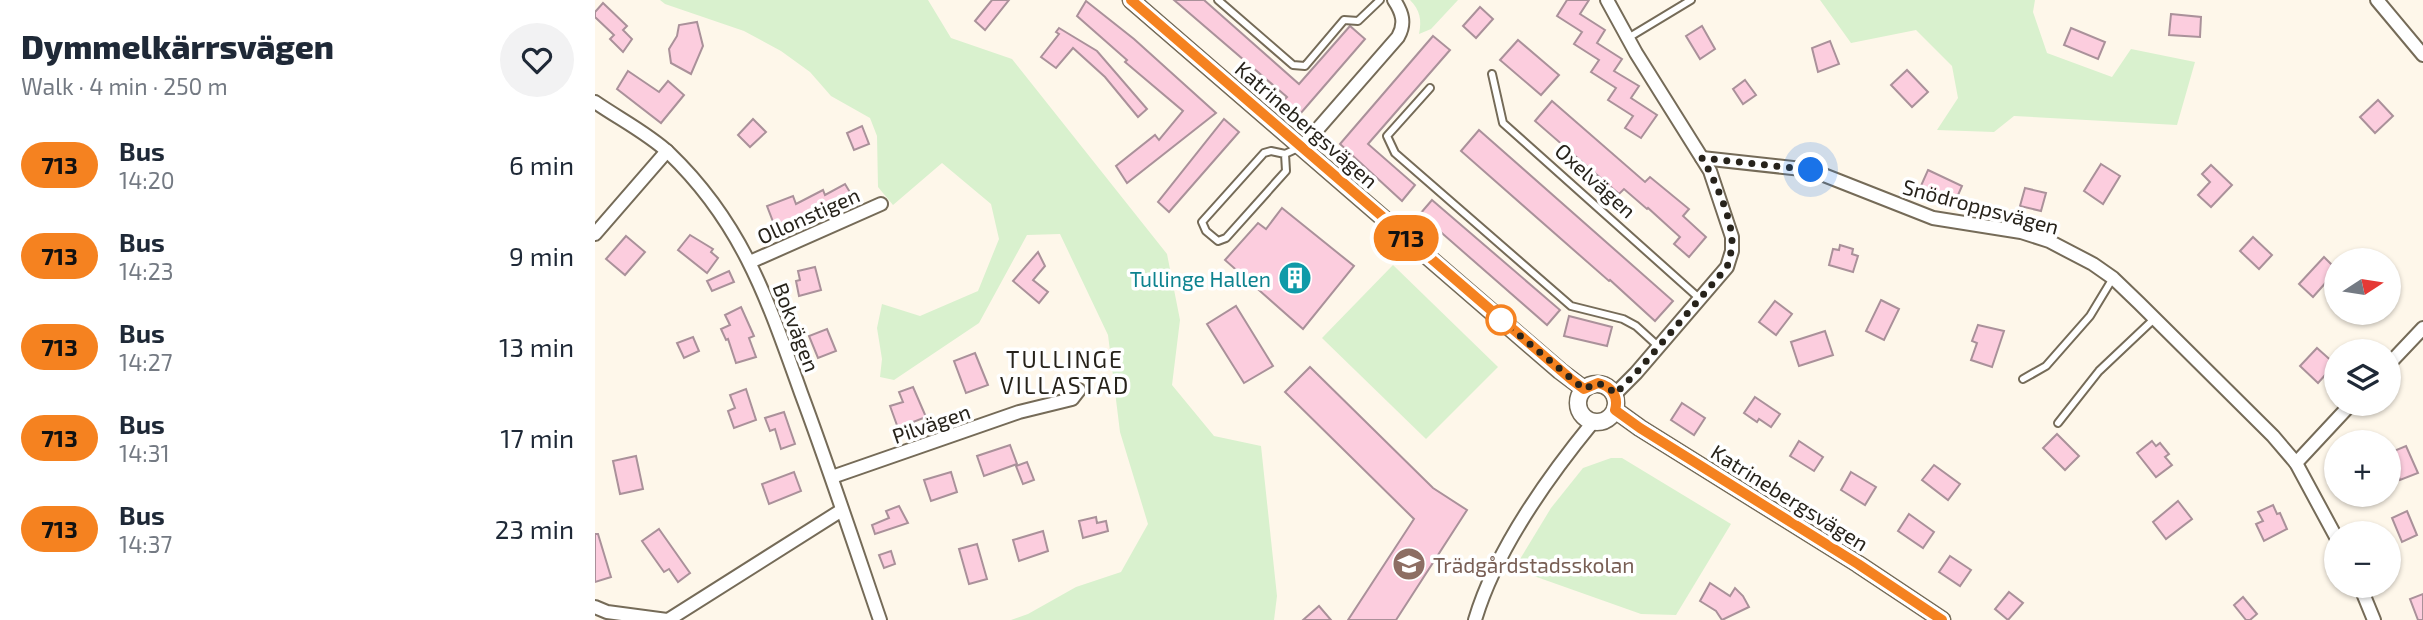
<!DOCTYPE html>
<html lang="en">
<head>
<meta charset="utf-8">
<style>
	:root { --surface:#fff; --page:#f2f2f3; --text:#1f2937; --muted:#747a83 }
	body { margin:0; font-family:"Exo 2",sans-serif; background:var(--page); color:var(--text); height:100vh; display:flex; flex-direction:column; font-size:26px; white-space:nowrap }
	* { box-sizing:border-box; margin:0 }
	p { font-size:23px; color:var(--muted) }
	.icon { flex:none; width:38px; height:38px; fill:none; stroke:currentColor; stroke-width:2; stroke-linecap:round; stroke-linejoin:round }
	.map { position:relative; flex:1; overflow:hidden }
	.side { display:flex; flex-direction:column; background:var(--surface); width:595px }
	.side>* { flex:none }
	.badge { padding:0 14px; border-radius:23px; font-size:24px; line-height:46px }
	.needle { width:46px; rotate:78deg }
	.tools { position:absolute; left:1729px; top:248px; display:grid; gap:14px }
	.tools a { display:grid; place-items:center; width:77px; height:77px; border-radius:50%; background:var(--surface); box-shadow:0 2px 5px #0004; font-size:35px }
	.you { position:absolute; width:35px; height:35px; margin:-18px; border:5px solid #fff; border-radius:50%; background:#1a73e8; box-shadow:0 0 0 10px #1a73e833 }
	.map>.badge { position:absolute; translate:-50% -50%; box-shadow:0 0 0 4px #fff }
	.round { display:grid; place-items:center; flex:none; width:74px; height:74px; border-radius:37px; background:var(--page) }
	.summary { display:flex; align-items:center; justify-content:space-between; height:119px; padding:0 21px }
	h1 { font-size:33px; font-weight:800; line-height:52px }
	ul { padding:0; list-style:none }
	li { display:flex; align-items:center; gap:21px; height:91px; padding:0 21px }
	li div { flex:1 }
	li b { display:block; font-size:26px }
	li em { font-style:normal }
	li .badge { min-width:77px; font-weight:700; text-align:center }
	main { display:flex; flex:1; min-height:0 }
	.map>svg:first-child { display:block }
</style>
</head>
<body>
<main>
<section class="side">
<div class="summary"><div><h1>Dymmelkärrsvägen</h1><p>Walk · 4 min · 250 m</p></div><a class="round"><svg class="icon" aria-label="heart" viewBox="0 0 24 24"><path d="M12 20l-8-8c-3-5 5-10 8-4 3-6 11-1 8 4z"/></svg></a></div>
<ul>
<li><span class="badge" style="background:#f58220;color:#111">713</span><div><b>Bus</b><p>14:20</p></div><em>6 min</em></li>
<li><span class="badge" style="background:#f58220;color:#111">713</span><div><b>Bus</b><p>14:23</p></div><em>9 min</em></li>
<li><span class="badge" style="background:#f58220;color:#111">713</span><div><b>Bus</b><p>14:27</p></div><em>13 min</em></li>
<li><span class="badge" style="background:#f58220;color:#111">713</span><div><b>Bus</b><p>14:31</p></div><em>17 min</em></li>
<li><span class="badge" style="background:#f58220;color:#111">713</span><div><b>Bus</b><p>14:37</p></div><em>23 min</em></li>
</ul>
</section>
<div class="map">
<svg width="1828" height="620" viewBox="0 0 1828 620">
	<rect width="100%" height="100%" fill="#fef7ea"/>
	<!-- green -->
	<g fill="#d9f1ce">
		<polygon points="65,0 333,0 356,38 417,59 572,254 585,320 577,385 619,436 666,446 682,596 679,620 416,620 433,614 481,587 526,572 553,524 525,432 513,335 465,234 432,235 384,323 299,380 285,377 287,359 282,328 287,304 325,316 383,291 404,239 396,204 347,163 298,205 283,187 282,136 275,118 236,96 215,72 186,51 149,31 70,4"/>
		<path d="M815,0H863L836,29L824,34C827,20 825,10 815,0Z"/>
		<polygon points="1225,0 1440,0 1438,12 1452,53 1517,77 1536,49 1600,62 1582,125 1419,116 1399,132 1342,130 1363,98 1357,66 1321,30 1256,43"/>
		<polygon points="798,265 903,367 831,439 727,338"/>
		<polygon points="1016,458 1027,458 1136,524 1081,615 1046,614 919,569 956,508 988,468"/>
	</g>
	<!-- building -->
	<g fill="#fccdde" stroke="#aa919a" stroke-width="2">
		<polygon points="397,0 414,0 390,30 380,21"/>
		<polygon points="579,0 609,0 704,84 755,26 770,39 705,114 689,100 692,97"/>
		<polygon points="972,0 994,0 985,14 1010,30 1002,43 1027,59 1019,71 1044,86 1036,98 1062,115 1046,138 1030,128 1038,116 1013,100 1021,88 996,72 1004,60 979,44 987,32 962,16"/>
		<polygon points="491,1 539,39 621,113 532,183 521,166 560,135 564,140 588,111 530,62 532,60 482,16"/>
		<polygon points="8,3 32,26 28,30 37,39 28,52 15,39 19,35 0,17 0,12"/>
		<polygon points="885,7 898,19 881,38 868,26"/>
		<polygon points="1576,14 1606,17 1605,37 1574,35"/>
		<polygon points="102,22 108,46 96,74 76,63 74,49 82,36 84,25"/>
		<polygon points="1107,26 1120,49 1105,59 1091,36"/>
		<polygon points="464,28 502,51 552,109 543,117 510,77 478,48 461,68 446,57 464,34 461,32"/>
		<polygon points="1476,28 1510,42 1503,59 1469,45"/>
		<polygon points="838,36 855,50 773,144 820,185 807,201 745,144"/>
		<polygon points="923,40 964,75 946,95 905,60"/>
		<polygon points="1235,41 1244,64 1223,72 1217,48"/>
		<polygon points="1312,70 1333,92 1317,107 1296,85"/>
		<polygon points="33,71 64,92 73,81 89,95 66,123 22,89"/>
		<polygon points="1150,80 1161,95 1148,104 1138,89"/>
		<polygon points="1783,100 1798,116 1780,133 1765,117"/>
		<polygon points="957,101 1050,182 1055,177 1094,209 1088,216 1111,237 1094,257 1079,244 1085,237 1053,208 1052,209 1029,189 1024,194 940,121"/>
		<polygon points="158,119 171,132 155,147 143,135"/>
		<polygon points="629,119 644,132 574,212 563,202"/>
		<polygon points="267,126 274,144 259,150 252,133"/>
		<polygon points="884,130 1078,301 1060,321 1015,280 1014,281 866,151"/>
		<polygon points="1506,164 1525,176 1508,204 1489,191"/>
		<polygon points="1616,165 1637,185 1616,207 1603,195 1615,182 1607,174"/>
		<polygon points="1333,170 1367,186 1360,202 1325,188"/>
		<polygon points="250,184 256,194 207,219 208,221 182,232 172,206 198,196 201,204 228,190 230,195"/>
		<polygon points="1430,188 1451,193 1446,211 1425,206"/>
		<polygon points="837,200 965,310 952,325 825,214"/>
		<polygon points="687,208 759,266 708,329 630,260 663,223 671,229"/>
		<polygon points="95,235 118,249 116,252 123,258 112,273 83,250"/>
		<polygon points="31,236 50,252 30,275 11,259"/>
		<polygon points="1658,237 1677,255 1664,269 1645,251"/>
		<polygon points="1245,245 1258,249 1257,254 1263,256 1258,272 1234,265 1238,249 1244,250"/>
		<polygon points="443,252 450,266 438,280 453,292 444,303 418,281"/>
		<polygon points="1729,257 1741,269 1741,271 1718,297 1704,284"/>
		<polygon points="220,267 226,290 204,296 201,281 205,280 203,271"/>
		<polygon points="134,271 139,282 117,291 112,281"/>
		<polygon points="1286,300 1304,309 1289,340 1271,331"/>
		<polygon points="1180,301 1197,314 1181,335 1164,322"/>
		<polygon points="641,306 678,366 649,383 612,324"/>
		<polygon points="146,307 159,336 154,338 161,357 141,363 133,339 131,340 126,329 135,325 130,315"/>
		<polygon points="974,316 1017,327 1012,346 969,336"/>
		<polygon points="1383,325 1409,331 1397,367 1376,360 1382,343 1377,341"/>
		<polygon points="232,329 241,351 223,358 214,336"/>
		<polygon points="1230,331 1238,355 1204,366 1196,342"/>
		<polygon points="98,337 104,351 89,358 82,343"/>
		<polygon points="1722,348 1740,364 1723,383 1705,366"/>
		<polygon points="380,353 393,385 371,393 359,361"/>
		<polygon points="715,367 838,488 872,510 801,620 753,620 819,519 690,392"/>
		<polygon points="318,387 331,417 303,428 295,406 308,402 304,392"/>
		<polygon points="151,389 161,420 139,428 133,411 140,408 135,395"/>
		<polygon points="1160,397 1185,414 1176,427 1164,419 1162,422 1149,413"/>
		<polygon points="1087,403 1110,418 1099,435 1076,420"/>
		<polygon points="189,412 200,444 186,449 180,429 175,431 170,418"/>
		<polygon points="1462,434 1484,456 1470,470 1448,448"/>
		<polygon points="1204,441 1228,457 1219,471 1195,456"/>
		<polygon points="1557,441 1561,446 1565,443 1574,454 1570,457 1577,465 1561,477 1542,453"/>
		<polygon points="415,445 422,464 389,476 382,456"/>
		<polygon points="1811,446 1823,473 1805,480 1794,453"/>
		<polygon points="41,456 48,489 25,494 18,461"/>
		<polygon points="432,462 439,480 428,484 421,466"/>
		<polygon points="1339,465 1365,484 1353,500 1327,480"/>
		<polygon points="199,472 206,491 174,504 167,484"/>
		<polygon points="356,472 362,492 336,501 329,480"/>
		<polygon points="1256,472 1281,487 1270,505 1246,490"/>
		<polygon points="1583,501 1597,519 1571,539 1558,522"/>
		<polygon points="1678,505 1682,514 1685,513 1692,529 1669,541 1661,524 1668,521 1663,512"/>
		<polygon points="304,506 313,523 280,534 277,525 294,518 291,511"/>
		<polygon points="1812,511 1822,535 1807,542 1797,518"/>
		<polygon points="1314,514 1339,532 1328,548 1303,531"/>
		<polygon points="501,517 502,523 511,521 513,531 488,538 484,521"/>
		<polygon points="64,529 95,573 83,582 74,569 69,572 47,541"/>
		<polygon points="448,531 453,551 424,561 418,540"/>
		<polygon points="0,534 3,534 16,577 0,582"/>
		<polygon points="382,544 392,579 374,584 364,549"/>
		<polygon points="296,551 300,564 289,568 284,555"/>
		<polygon points="1355,556 1376,570 1365,586 1344,572"/>
		<polygon points="1115,583 1135,596 1140,588 1148,596 1154,607 1127,620 1121,611 1105,601"/>
		<polygon points="1414,592 1428,603 1413,620 1400,609"/>
		<polygon points="1828,594 1828,620 1823,620 1815,599"/>
		<polygon points="1648,597 1662,614 1655,620 1651,620 1639,605"/>
		<polygon points="724,606 736,620 708,620"/>
	</g>
	<g fill="none" stroke-linecap="round" stroke-linejoin="round">
		<defs>
			<g id="service">
				<polyline points="623,0 698,65 710,66 749,20 763,21 785,0"/>
				<polyline points="1033,38 1096,0"/>
				<polyline points="897,74 908,123 1104,298"/>
				<polyline points="835,88 792,136 800,153 976,306 1028,319 1041,326 1063,346"/>
				<polyline points="690,154 691,171 631,238 623,241 611,231 607,222 669,153 676,151 690,154 703,148"/>
				<polyline points="1428,379 1451,366 1495,316 1518,278"/>
				<polyline points="1463,423 1504,371 1559,319"/>
			</g>
			<g id="minor">
				<polyline points="1012,0 1041,53 1115,171 1137,237 1137,251 1132,267 1041,373 1020,394"/>
				<polyline points="1782,0 1828,55"/>
				<path d="M0,102C23,118 54,134 74,153C148,224 173,301 206,393C234,468 259,544 285,620"/>
				<path d="M707,147L803,37C811,23 807,12 799,0"/>
				<polyline points="1107,158 1216,170 1338,218 1426,232 1454,241 1498,264 1518,278 1544,303 1678,436 1701,463 1741,537"/>
				<polyline points="0,234 72,151"/>
				<polyline points="155,262 286,204"/>
				<polyline points="1794,364 1828,328"/>
				<polyline points="1701,463 1756,404"/>
				<polyline points="237,477 424,412 477,399 484,390"/>
				<polyline points="1765,586 1779,620"/>
				<polyline points="0,607 12,612 72,620"/>
				<polyline points="73,620 247,510"/>
				<path d="M880,620C900,552 953,477 998,422"/>
			</g>
			<g id="tertiary">
				<polyline points="536,0 965,371 989,389"/>
				<circle cx="1002" cy="403" r="19"/>
				<polyline points="1020,410 1045,428 1263,564 1347,620"/>
			</g>
		</defs>
		<!-- service casing -->
		<use href="#service" stroke="#756b58" stroke-width="10"/>
		<!-- minor casing -->
		<use href="#minor" stroke="#756b58" stroke-width="16"/>
		<!-- tertiary casing -->
		<use href="#tertiary" stroke="#756b58" stroke-width="19"/>
		<!-- service -->
		<use href="#service" stroke="#fff" stroke-width="6"/>
		<!-- minor -->
		<use href="#minor" stroke="#fff" stroke-width="12"/>
		<!-- tertiary -->
		<use href="#tertiary" stroke="#fff" stroke-width="16"/>
	</g>
	<g fill="none" stroke-linecap="round" stroke-linejoin="round">
		<defs>
			<path id="line" d="M536,0L977,380L989,389L1003,383C1016,386 1024,396 1020,410L1045,428L1263,564L1347,620"/>
		</defs>
		<!-- line casing -->
		<use href="#line" stroke="#fff" stroke-width="16"/>
		<!-- line -->
		<use href="#line" stroke="#f58220" stroke-width="10"/>
		<!-- walk -->
		<path stroke="#27231b" stroke-width="7" stroke-dasharray="0 12.6" d="M906,320L989,389L1003,383L1014,388L1020,394L1041,373L1132,267C1135,258 1137,249 1137,240C1136,216 1119,178 1107,158L1216,170"/>
	</g>
	<!-- icons -->
	<defs>
		<symbol id="building-disc" viewBox="-11 -11 22 22"><circle r="9.5" fill="#0f9aa8" stroke="#fff"/><path d="M-4-6H4V6H1V3H-1V6H-4ZM-2.5-4.3h1.7v1.8h-1.7ZM.8-4.3h1.7v1.8H.8ZM-2.5-1h1.7V.8h-1.7ZM.8-1h1.7V.8H.8Z" fill="#fff"/></symbol>
		<symbol id="school-disc" viewBox="-11 -11 22 22"><circle r="9.5" fill="#8d6e63" stroke="#fff"/><path d="M0-5L7-2L0 1L-7-2ZM-4 1L0 2.5L4 1V4Q0 6-4 4Z" fill="#fff"/></symbol>
	</defs>
	<g fill-rule="evenodd">
		<use href="#building-disc" x="681" y="259" width="38" height="38"/>
		<use href="#school-disc" x="795" y="545" width="38" height="38"/>
	</g>
	<!-- markers -->
	<circle fill="#fff" stroke="#f58220" stroke-width="3.5" cx="906" cy="320" r="14"/>
	<g text-anchor="middle" dominant-baseline="central" stroke-width="7" stroke-linejoin="round" paint-order="stroke">
		<!-- street labels -->
		<g font-size="21" fill="#27231b" stroke="#fff">
			<text transform="translate(712 124) rotate(41)">Katrinebergsvägen</text>
			<text transform="translate(1001 180) rotate(42)">Oxelvägen</text>
			<text transform="translate(1386 206) rotate(15)">Snödroppsvägen</text>
			<text transform="translate(213 215) rotate(-24)">Ollonstigen</text>
			<text transform="translate(202 327) rotate(69)">Bokvägen</text>
			<text transform="translate(336 423) rotate(-19)">Pilvägen</text>
			<text transform="translate(1195 497) rotate(32)">Katrinebergsvägen</text>
		</g>
		<!-- culture labels -->
		<g font-size="21" fill="#0d838f" stroke="#fff" text-anchor="end">
			<text x="676" y="278">Tullinge Hallen</text>
		</g>
		<!-- education labels -->
		<g font-size="21" fill="#785e54" stroke="#fff" text-anchor="start">
			<text x="838" y="564">Trädgårdstadsskolan</text>
		</g>
		<!-- neighbourhood labels -->
		<g font-size="23" letter-spacing="2" fill="#27231b" stroke="#fff">
			<text x="470" y="359">TULLINGE<tspan x="470" dy="26">VILLASTAD</tspan></text>
		</g>
	</g>
</svg>
<div class="tools">
<a><svg class="needle" viewBox="-14 -14 28 28"><path d="M0-13l5 13h-10z" fill="#e53935"/><path d="M0 13l5-13h-10z" fill="#747a83"/></svg></a>
<a><svg class="icon" aria-label="layers" viewBox="0 0 24 24"><path d="M12 4l9 5-9 5-9-5zM3 14l9 5 9-5"/></svg></a>
<a>+</a>
<a>−</a>
</div>
<div class="you" style="left:1216px;top:170px"></div>
<b class="badge" style="left:811px;top:238px;background:#f58220;color:#111">713</b>
</div>
</main>
</body>
</html>
